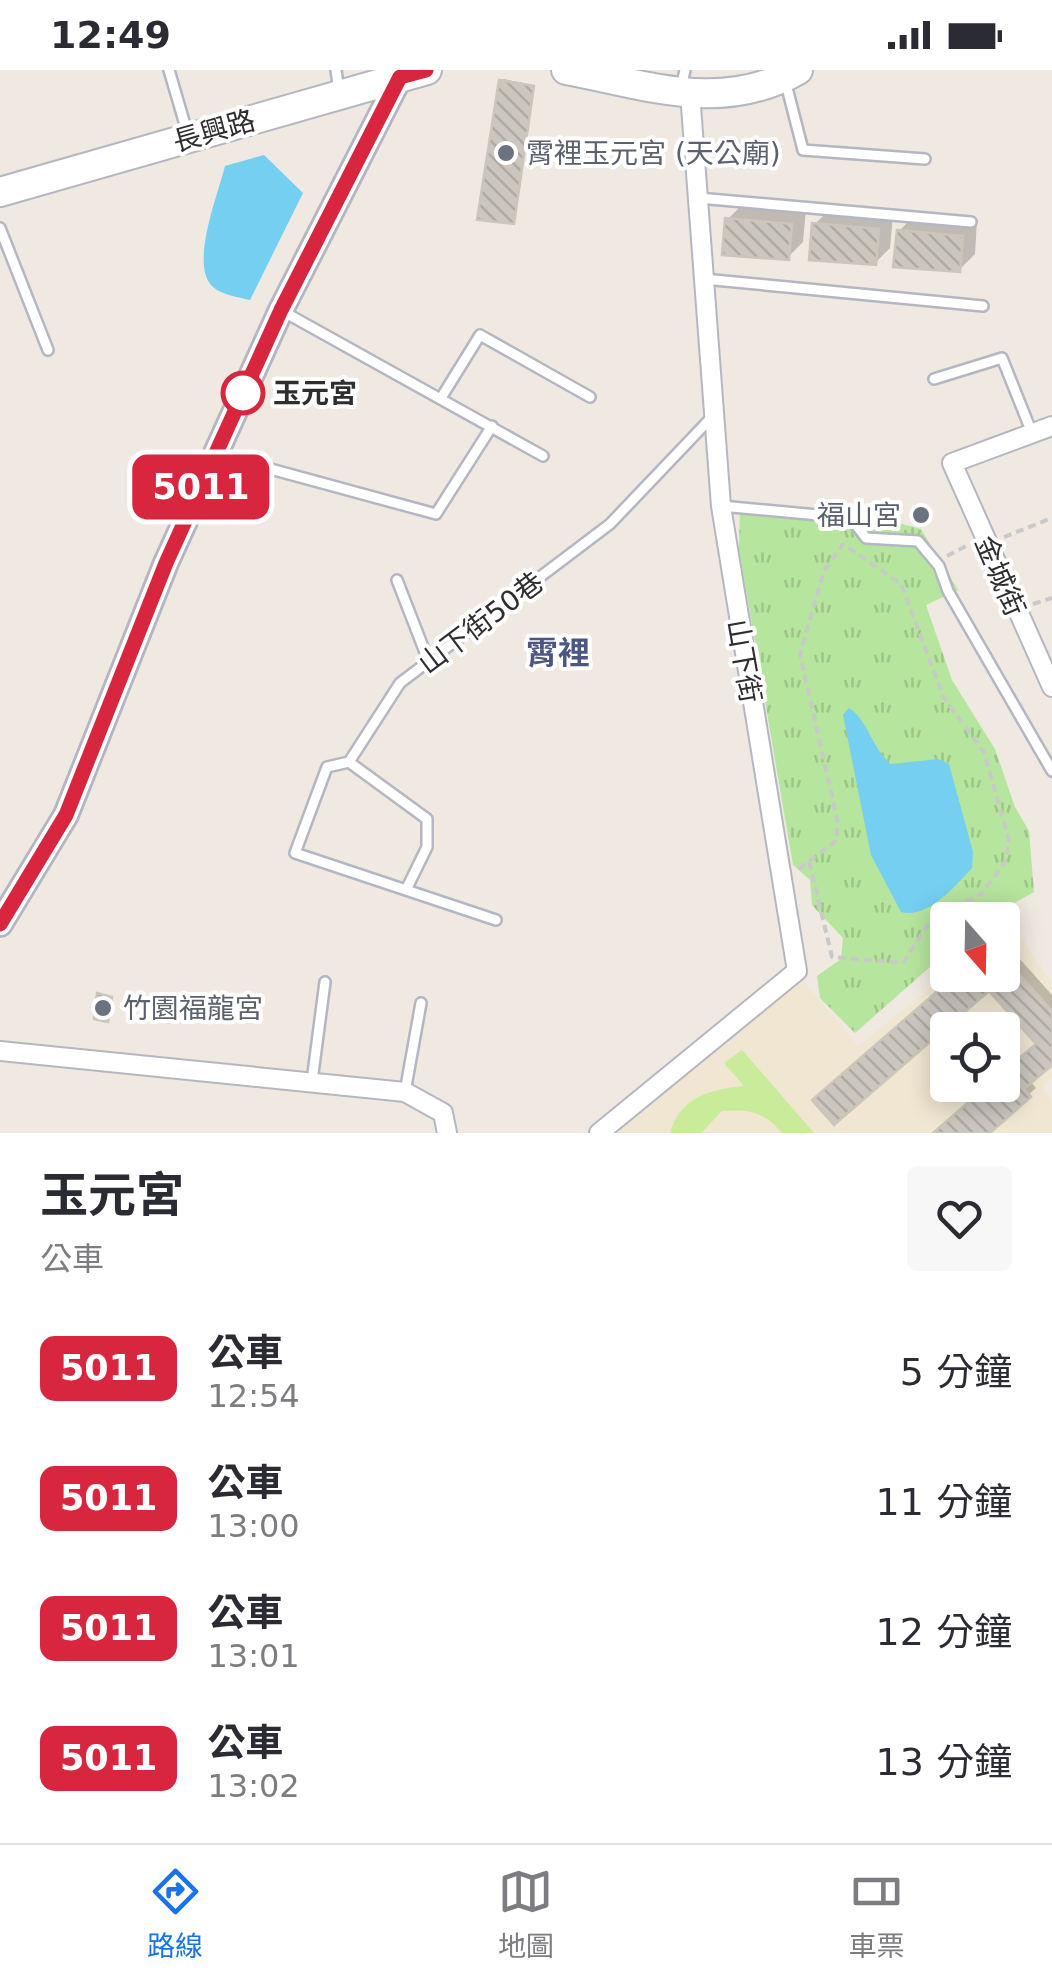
<!DOCTYPE html>
<html lang="zh-TW">
<head>
<meta charset="utf-8">
<style>
	:root { --surface:#fff; --page:#f7f7f7; --text:#2b2b33; --muted:#7c7c81; --line:#e1e1e2; --accent:#1a73e8 }
	body { margin:0; font-family:"DejaVu Sans","Noto Sans TC",sans-serif; background:var(--page); color:var(--text); height:100vh; display:flex; flex-direction:column; font-size:38px; white-space:nowrap }
	* { box-sizing:border-box; margin:0 }
	p { font-size:32px; color:var(--muted) }
	.icon { flex:none; width:55px; height:55px; fill:none; stroke:currentColor; stroke-width:2; stroke-linecap:round; stroke-linejoin:round }
	.map { position:relative; height:1063px; overflow:hidden }
	.side { display:flex; flex-direction:column; background:var(--surface); flex:1 }
	.side>* { flex:none }
	.badge { padding:0 20px; border-radius:15px; font-size:35px; line-height:65px }
	.needle { width:65px; rotate:160deg }
	.controls { position:absolute; left:930px; top:832px; display:grid; gap:20px }
	.controls a { display:grid; place-items:center; width:90px; height:90px; border-radius:10px; background:var(--surface); box-shadow:0 5px 25px #0003; font-size:50px }
	.map>.badge { position:absolute; translate:-50% -50%; box-shadow:0 0 0 5px #fff }
	.round { display:grid; place-items:center; flex:none; width:105px; height:105px; border-radius:10px; background:var(--page) }
	.overview { display:flex; align-items:center; justify-content:space-between; height:170px; padding:0 40px }
	h1 { font-size:48px; font-weight:700; line-height:75px }
	ul { padding:0; list-style:none }
	li { display:flex; align-items:center; gap:30px; height:130px; padding:0 40px }
	li div { flex:1 }
	li b { display:block; font-size:38px }
	li em { font-style:normal }
	li .badge { min-width:110px; font-weight:700; text-align:center }
	.status { display:flex; justify-content:space-between; align-items:center; height:70px; padding:0 50px; background:var(--surface); direction:ltr }
	.status svg { height:28px; fill:currentColor }
	.tab-bar { display:flex; justify-content:space-around; align-items:center; height:140px; border-top:2px solid var(--line); background:var(--surface); font-size:28px; color:var(--muted) }
	.tab-bar a { display:grid; justify-items:center; gap:5px }
	.tab-bar .on { color:var(--accent) }
	.map>svg:first-child { display:block }
</style>
</head>
<body>
<div class="status"><b>12:49</b><svg viewBox="0 0 49 12"><path d="M0 12V9h3v3zM5 12V6h3v6zM10 12V3h3v9zM15 12V0h3v12zM26 1h20v11H26zM47 4h2v5h-2z"/></svg></div>
<div class="map">
<svg width="1052" height="1063" viewBox="0 0 1052 1063">
	<defs>
		<pattern id="grass-tufts" width="24" height="20" patternUnits="userSpaceOnUse" patternTransform="scale(2.5)"><rect width="24" height="20" fill="#b6e59e"/><path d="M3 7l-1-3M5 7V3M7 7l1-3M15 17l-1-3M17 17v-4M19 17l1-3" fill="none" stroke="#9dc588"/></pattern>
		<pattern id="building-back-hatch" width="6" height="6" patternUnits="userSpaceOnUse" patternTransform="scale(2.5)"><rect width="6" height="6" fill="#cbc7bf"/><path d="M-1 5l2 2M0 0l6 6M5-1l2 2" fill="none" stroke="#afaba4"/></pattern>
	</defs>
	<rect width="100%" height="100%" fill="#efe9e1"/>
	<!-- education -->
	<path fill="#f0e6d1" fill-rule="evenodd" d="M1011,854L1052,913V1008L1042,1017L1052,1031V1063H590L803,911L858,976L947,904L1002,905L1003,860ZM948,960H1002V1015H948Z"/>
	<!-- grass -->
	<polygon fill="url(#grass-tufts)" points="740,434 854,441 921,459 958,520 926,535 952,610 995,679 1015,737 1029,761 1034,822 984,850 948,850 947,882 855,963 820,928 817,906 841,889 843,868 812,835 810,810 793,795 739,479"/>
	<!-- pitch -->
	<path fill="#c9ec9a" d="M742,980L814,1063H782C764,1042 750,1039 722,1041L701,1063H670C680,1028 709,1019 744,1016L724,993Z"/>
	<!-- water -->
	<g fill="#75cff0">
		<path d="M264,85L303,123L250,230C238,227 222,225 213,217C189,196 218,125 225,96Z"/>
		<path d="M849,638C867,649 873,680 891,694L938,689L949,694L973,782L972,798C955,816 928,849 901,842L871,785L843,645Z"/>
	</g>
	<!-- shadow -->
	<g fill="#0003">
		<polygon points="503,9 534,15 513,151 501,11"/>
		<polygon points="743,134 806,139 803,172 788,187 728,149"/>
		<polygon points="830,139 893,145 890,178 875,193 814,155"/>
		<polygon points="914,146 977,151 975,184 959,200 899,161"/>
		<polygon points="1002,869 1052,925 1052,992 1030,1011 1036,1018 986,1063 936,1063 991,1015 1002,1015 1002,1005 1039,974 989,917 958,905 1002,905"/>
	</g>
	<!-- building -->
	<g fill="url(#building-back-hatch)" stroke="#cbc5ba" stroke-width="2.5">
		<polygon points="499,10 534,16 514,154 477,150"/>
		<polygon points="725,148 792,154 789,190 722,185"/>
		<polygon points="812,153 879,159 876,195 809,190"/>
		<polygon points="897,160 963,166 960,202 893,197"/>
		<polygon points="1002,885 1052,941 1052,995 1024,1019 1006,999 1036,974 989,921 834,1055 812,1030 956,905 1002,905"/>
		<polygon points="97,923 112,927 108,952 94,949"/>
		<polygon points="1006,999 1031,1027 990,1063 933,1063 988,1015 1002,1015"/>
	</g>
	<g fill="none" stroke-linecap="round" stroke-linejoin="round">
		<defs>
			<g id="service">
				<polyline points="169,0 188,65"/>
				<polyline points="336,0 339,22"/>
				<polyline points="785,10 803,80 925,89"/>
				<polyline points="681,18 685,0"/>
				<polyline points="698,128 971,152"/>
				<polyline points="0,158 48,280"/>
				<polyline points="704,209 983,236"/>
				<polyline points="284,242 543,386"/>
				<polyline points="934,309 1002,288 1032,363"/>
				<polyline points="441,328 480,265 590,327"/>
				<polyline points="219,385 436,444 492,356"/>
				<polyline points="721,436 851,448 866,468 918,471 939,496 948,521 1052,701"/>
				<polyline points="397,510 430,595"/>
				<polyline points="349,692 427,749 427,777 406,820"/>
				<polyline points="496,850 295,783 327,697 349,692 400,613 610,454 711,348"/>
				<polyline points="312,1011 325,912"/>
				<polyline points="405,1022 421,933"/>
			</g>
			<g id="minor">
				<polyline points="1052,356 952,393 1052,617"/>
				<polyline points="0,981 405,1022 443,1043 447,1063"/>
				<polyline points="599,1063 797,901 721,436 690,23"/>
			</g>
			<polyline id="tertiary" points="0,854 66,745 166,493 281,240 400,7"/>
			<g id="secondary">
				<path d="M566,0C648,15 721,44 798,0"/>
				<polyline points="0,122 427,0"/>
			</g>
		</defs>
		<!-- service casing -->
		<use href="#service" stroke="#b4b7c1" stroke-width="14"/>
		<!-- minor casing -->
		<use href="#minor" stroke="#b4b7c1" stroke-width="22"/>
		<!-- tertiary casing -->
		<use href="#tertiary" stroke="#b4b7c1" stroke-width="28"/>
		<!-- secondary casing -->
		<use href="#secondary" stroke="#b4b7c1" stroke-width="32"/>
		<!-- path -->
		<g stroke="#c9c9c9" stroke-width="4" stroke-dasharray="8 5" stroke-linecap="butt">
			<polyline points="1004,467 1052,448"/>
			<polyline points="947,486 970,474"/>
			<polyline points="1033,534 1052,528"/>
			<polyline points="799,799 837,770 837,749 800,584 824,501 843,474 901,514 944,628 984,682 1009,770 1005,792 981,824 932,848 903,893 832,887 809,791"/>
		</g>
		<!-- service -->
		<use href="#service" stroke="#fff" stroke-width="9"/>
		<!-- minor -->
		<use href="#minor" stroke="#fff" stroke-width="18"/>
		<!-- tertiary -->
		<use href="#tertiary" stroke="#fff" stroke-width="22"/>
		<!-- secondary -->
		<use href="#secondary" stroke="#fff" stroke-width="28"/>
	</g>
	<g fill="none" stroke-linecap="round" stroke-linejoin="round">
		<defs>
			<polyline id="line" points="0,854 66,745 166,493 281,240 400,7 426,0"/>
		</defs>
		<!-- line casing -->
		<use href="#line" stroke="#fff" stroke-width="22"/>
		<!-- line -->
		<use href="#line" stroke="#d7263d" stroke-width="15"/>
	</g>
	<!-- markers -->
	<g fill="#6b7280" stroke="#fff" stroke-width="4">
		<circle cx="506" cy="83" r="10"/>
		<circle cx="921" cy="445" r="10"/>
		<circle cx="103" cy="938" r="10"/>
	</g>
	<circle fill="#fff" stroke="#d7263d" stroke-width="5" cx="243" cy="323" r="20"/>
	<g text-anchor="middle" dominant-baseline="central" stroke-width="8" stroke-linejoin="round" paint-order="stroke">
		<!-- street labels -->
		<g font-size="28" fill="#2e2e2e" stroke="#fff">
			<text transform="translate(214 61) rotate(-16)">長興路</text>
			<text transform="translate(1000 506) rotate(67)">金城街</text>
			<text transform="translate(481 553) rotate(-37)">山下街50巷</text>
			<text transform="translate(744 591) rotate(80)">山下街</text>
		</g>
		<!-- worship labels -->
		<g font-size="28" fill="#5b616d" stroke="#fff" text-anchor="start">
			<text x="526" y="83">霄裡玉元宮 (天公廟)</text>
			<text x="901" y="445" text-anchor="end">福山宮</text>
			<text x="123" y="938">竹園福龍宮</text>
		</g>
		<!-- stop labels -->
		<g font-size="28" font-weight="bold" fill="#2e2e2e" stroke="#fff" text-anchor="start">
			<text x="273" y="323">玉元宮</text>
		</g>
		<!-- quarter labels -->
		<g font-size="32" font-weight="bold" fill="#4d5680" stroke="#fff">
			<text x="558" y="583">霄裡</text>
		</g>
	</g>
</svg>
<div class="controls">
<a><svg class="needle" viewBox="-14 -14 28 28"><path d="M0-13l5 13h-10z" fill="#e53935"/><path d="M0 13l5-13h-10z" fill="#7c7c81"/></svg></a>
<a><svg class="icon" aria-label="locate" viewBox="0 0 24 24"><circle cx="12" cy="12" r="6"/><path d="M12 2v4M12 18v4M2 12h4M18 12h4"/></svg></a>
</div>
<b class="badge" style="left:201px;top:417px;background:#d7263d;color:#fff">5011</b>
</div>
<section class="side">
<div class="overview"><div><h1>玉元宮</h1><p>公車</p></div><a class="round"><svg class="icon" aria-label="heart" viewBox="0 0 24 24"><path d="M12 20l-8-8c-3-5 5-10 8-4 3-6 11-1 8 4z"/></svg></a></div>
<ul>
<li><span class="badge" style="background:#d7263d;color:#fff">5011</span><div><b>公車</b><p>12:54</p></div><em>5 分鐘</em></li>
<li><span class="badge" style="background:#d7263d;color:#fff">5011</span><div><b>公車</b><p>13:00</p></div><em>11 分鐘</em></li>
<li><span class="badge" style="background:#d7263d;color:#fff">5011</span><div><b>公車</b><p>13:01</p></div><em>12 分鐘</em></li>
<li><span class="badge" style="background:#d7263d;color:#fff">5011</span><div><b>公車</b><p>13:02</p></div><em>13 分鐘</em></li>
</ul>
</section>
<nav class="tab-bar">
<a class="on"><svg class="icon" aria-label="directions" viewBox="0 0 24 24"><path d="M12 3l9 9-9 9-9-9zM9 14v-3h6M13 9l2 2-2 2"/></svg>路線</a>
<a><svg class="icon" aria-label="map" viewBox="0 0 24 24"><path d="M3 6l6-2 6 2 6-2v14l-6 2-6-2-6 2zM9 4v14M15 6v14"/></svg>地圖</a>
<a><svg class="icon" aria-label="tickets" viewBox="0 0 24 24"><path d="M3 7h18v10H3zM15 7v10"/></svg>車票</a>
</nav>
</body>
</html>
